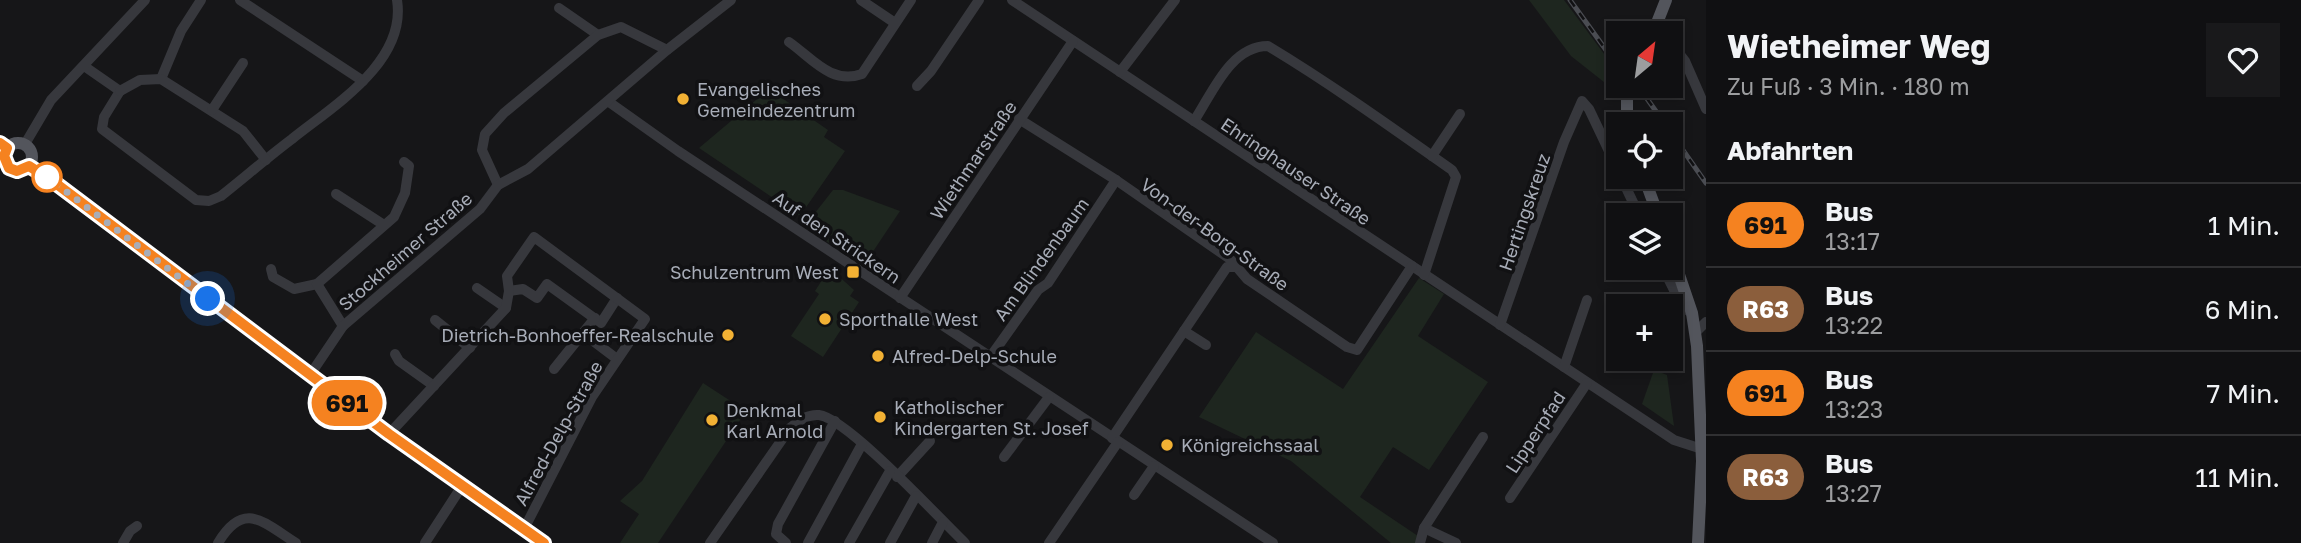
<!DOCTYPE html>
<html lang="de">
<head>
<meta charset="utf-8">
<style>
	:root { --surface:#101012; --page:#19191b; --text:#f1f3f6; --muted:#9c9d9f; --line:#303032 }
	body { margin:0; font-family:"Golos Text",sans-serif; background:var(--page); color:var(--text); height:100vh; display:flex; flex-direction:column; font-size:26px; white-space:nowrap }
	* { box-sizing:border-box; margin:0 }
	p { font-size:23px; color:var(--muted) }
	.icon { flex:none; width:38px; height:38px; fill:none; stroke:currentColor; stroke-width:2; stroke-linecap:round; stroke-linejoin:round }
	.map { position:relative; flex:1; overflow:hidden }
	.side { display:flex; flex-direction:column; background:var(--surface); width:595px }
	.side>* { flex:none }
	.badge { padding:0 14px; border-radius:23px; font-size:24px; line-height:46px }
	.needle { width:46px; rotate:29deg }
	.controls { position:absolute; left:1606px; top:21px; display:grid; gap:14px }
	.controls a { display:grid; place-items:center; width:77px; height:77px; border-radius:0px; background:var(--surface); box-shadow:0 4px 10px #0003,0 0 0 2px var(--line); font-size:35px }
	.you { position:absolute; width:35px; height:35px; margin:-18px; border:5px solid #fff; border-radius:50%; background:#1a73e8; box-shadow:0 0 0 10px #1a73e833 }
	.map>.badge { position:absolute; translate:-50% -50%; box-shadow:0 0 0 4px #fff }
	h2 { padding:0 21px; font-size:26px; line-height:63px }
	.round { display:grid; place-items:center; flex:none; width:74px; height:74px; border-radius:0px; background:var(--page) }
	.summary { display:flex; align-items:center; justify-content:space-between; height:119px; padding:0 21px }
	h1 { font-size:33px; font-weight:700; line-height:52px }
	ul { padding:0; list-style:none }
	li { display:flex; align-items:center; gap:21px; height:84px; padding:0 21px; border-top:2px solid var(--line) }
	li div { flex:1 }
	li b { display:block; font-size:26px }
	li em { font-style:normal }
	li .badge { min-width:77px; font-weight:700; text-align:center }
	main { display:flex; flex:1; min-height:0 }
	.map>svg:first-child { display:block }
</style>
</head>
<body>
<main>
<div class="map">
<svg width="1706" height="543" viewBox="0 0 1706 543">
	<rect width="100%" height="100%" fill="#161618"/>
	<!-- green -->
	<g fill="#1e261f">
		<polygon points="1529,0 1564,0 1619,74 1618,84 1609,86 1571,56"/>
		<polygon points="769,89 828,130 824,137 845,151 800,216 699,148"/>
		<polygon points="833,190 843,190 900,211 864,265 804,227"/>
		<polygon points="834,272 854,290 850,296 859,302 823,357 791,336 819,294 815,291 824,277 829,279"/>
		<polygon points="1419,278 1444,294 1418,336 1488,382 1429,470 1393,447 1360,497 1418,536 1416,543 1391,543 1291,461 1199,417 1256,332 1343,389"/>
		<polygon points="1654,370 1667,375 1674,426 1642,404"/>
		<polygon points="703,383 746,411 658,543 620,543 639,514 620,501 642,481"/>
	</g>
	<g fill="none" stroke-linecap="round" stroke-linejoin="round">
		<!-- minor -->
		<g stroke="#37383d" stroke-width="10">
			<polyline points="240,0 363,81"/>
			<polyline points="861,0 895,23"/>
			<polyline points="1012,0 1674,440 1702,449"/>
			<polyline points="559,8 598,35"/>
			<path d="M789,42C812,58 831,85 862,74L911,0"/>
			<polyline points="1671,43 1685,61 1706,109"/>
			<path d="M84,66L120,91L104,117L102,129L196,200L209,201L221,196C245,177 268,157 292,139C333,106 407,62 397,0"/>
			<polyline points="1120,72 1175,0"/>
			<polyline points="161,79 181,31 201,0"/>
			<polyline points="917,86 931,71 979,0"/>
			<polyline points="120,91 140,80 161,79 243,131 266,160"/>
			<polyline points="609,102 678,151 1273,543"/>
			<polyline points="212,110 243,63"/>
			<polyline points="1019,119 1116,180 1230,259 1247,279 1347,347 1357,350 1412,266"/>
			<path d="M1194,121C1212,94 1230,46 1268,46C1331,84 1391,127 1452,170L1456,177L1424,275"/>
			<polyline points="25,144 51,100 145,0"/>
			<polyline points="1432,156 1460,114"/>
			<polyline points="1621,177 1639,215"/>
			<polyline points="498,185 482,150 485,134 504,113 598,35 621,27 667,50"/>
			<polyline points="336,194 384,225"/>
			<polyline points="1663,268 1683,308 1692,313"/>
			<polyline points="271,269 273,277 294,289 317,284"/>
			<polyline points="477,288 506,308"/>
			<polyline points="509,291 523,289 537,298 547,284 601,323 617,298"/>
			<polyline points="900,298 1073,41"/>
			<polyline points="435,320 470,348"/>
			<polyline points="1500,325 1564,142 1582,101 1589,109 1619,172"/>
			<polyline points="343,326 317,284 394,217 405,193 409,166 404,162"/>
			<polyline points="1184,331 1206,345"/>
			<polyline points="1696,332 1706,322"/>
			<polyline points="584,334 617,359"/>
			<polyline points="395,354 399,361 434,386"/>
			<polyline points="991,356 1038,290 1048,283 1116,180"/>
			<polyline points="1564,367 1587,300"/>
			<polyline points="554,369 595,318"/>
			<polyline points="310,375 343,326 480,209 498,185 528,169 667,50 731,0"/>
			<polyline points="389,434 506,308 509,291 507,276 534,237 645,319 592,397 524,529"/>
			<polyline points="1112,438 1227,267 1237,267"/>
			<polyline points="1004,457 1049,397"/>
			<polyline points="897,477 930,441"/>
			<polyline points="1134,495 1154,466"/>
			<polyline points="1510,498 1587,383"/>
			<polyline points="1424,528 1456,543"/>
			<polyline points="123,543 130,531 137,526"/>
			<path d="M218,543C244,500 263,522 296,543"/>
			<polyline points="425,543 462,486"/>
			<path d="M710,543L790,428C799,421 807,414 819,415C847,418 940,519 965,543"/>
			<polyline points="786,543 776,534 778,524 835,421"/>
			<polyline points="808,543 862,444"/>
			<polyline points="849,543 890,471"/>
			<polyline points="890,543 916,496"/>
			<polyline points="932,543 943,522"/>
			<polyline points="1049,543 1118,442"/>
			<polyline points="1420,543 1424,528 1483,437"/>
		</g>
		<!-- major -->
		<g stroke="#53555c" stroke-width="12">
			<polyline points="1653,33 1666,0"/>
			<polyline points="1627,124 1627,86"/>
			<circle cx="18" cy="157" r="14"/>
			<polyline points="29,166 389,434 544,543"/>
			<polyline points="1644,177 1658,215"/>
			<polyline points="1671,251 1692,313 1697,346 1702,461 1698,543"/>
		</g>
		<defs>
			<g id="rail">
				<polyline points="1570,0 1619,68"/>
				<polyline points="1638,86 1665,124"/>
				<polyline points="1671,133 1706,183"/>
			</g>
		</defs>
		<!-- rail casing -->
		<use href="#rail" stroke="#4a4c52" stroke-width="5"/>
		<!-- rail -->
		<use href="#rail" stroke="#111113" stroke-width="2.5" stroke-dasharray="8" stroke-linecap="butt"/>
	</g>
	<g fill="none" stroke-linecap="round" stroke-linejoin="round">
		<defs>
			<polyline id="line" points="0,143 7,148 4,156 9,168 17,171 29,166 54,182 389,434 544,543"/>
		</defs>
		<!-- line casing -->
		<use href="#line" stroke="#fff" stroke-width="16"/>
		<!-- line -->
		<use href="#line" stroke="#f58220" stroke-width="10"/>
		<!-- walk -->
		<polyline stroke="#a8adb8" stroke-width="7" stroke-dasharray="0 12.6" points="47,177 208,299"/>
	</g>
	<!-- markers -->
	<g fill="#f2b134" stroke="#111113" stroke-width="2.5">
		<circle cx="683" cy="99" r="7"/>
		<rect x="846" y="265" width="14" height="14" rx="3.5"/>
		<circle cx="825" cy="319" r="7"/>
		<circle cx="728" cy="335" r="7"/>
		<circle cx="878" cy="356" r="7"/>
		<circle cx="880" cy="417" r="7"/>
		<circle cx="712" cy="420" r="7"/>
		<circle cx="1167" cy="445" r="7"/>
	</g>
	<circle fill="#fff" stroke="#f58220" stroke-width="3.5" cx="47" cy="177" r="14"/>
	<g text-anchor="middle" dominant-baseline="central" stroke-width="7" stroke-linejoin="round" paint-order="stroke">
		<!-- poi labels -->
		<g font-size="18" fill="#a8adb8" stroke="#111113" text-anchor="start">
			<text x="697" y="89">Evangelisches<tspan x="697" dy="21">Gemeindezentrum</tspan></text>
			<text x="839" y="272" text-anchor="end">Schulzentrum West</text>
			<text x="839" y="319">Sporthalle West</text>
			<text x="714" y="335" text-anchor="end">Dietrich-Bonhoeffer-Realschule</text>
			<text x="892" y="356">Alfred-Delp-Schule</text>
			<text x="894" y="407">Katholischer<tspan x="894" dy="21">Kindergarten St. Josef</tspan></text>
			<text x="726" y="410">Denkmal<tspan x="726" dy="21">Karl Arnold</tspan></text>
			<text x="1181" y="445">Königreichssaal</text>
		</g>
		<!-- street labels -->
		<g font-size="18" fill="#a8adb8" stroke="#111113">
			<text transform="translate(973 160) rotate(-56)">Wiethmarstraße</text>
			<text transform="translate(1296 171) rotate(34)">Ehringhauser Straße</text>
			<text transform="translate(1524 212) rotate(-71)">Hertingskreuz</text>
			<text transform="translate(1215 234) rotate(36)">Von-der-Borg-Straße</text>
			<text transform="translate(837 237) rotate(34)">Auf den Strickern</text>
			<text transform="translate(405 251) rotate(-41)">Stockheimer Straße</text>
			<text transform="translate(1041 259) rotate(-54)">Am Blindenbaum</text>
			<text transform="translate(1535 432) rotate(-57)">Lipperpfad</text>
			<text transform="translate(558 433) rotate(-61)">Alfred-Delp-Straße</text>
		</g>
	</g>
</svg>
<div class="controls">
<a><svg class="needle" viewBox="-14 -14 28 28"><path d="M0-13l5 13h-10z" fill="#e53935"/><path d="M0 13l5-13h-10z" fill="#9c9d9f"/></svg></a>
<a><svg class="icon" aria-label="locate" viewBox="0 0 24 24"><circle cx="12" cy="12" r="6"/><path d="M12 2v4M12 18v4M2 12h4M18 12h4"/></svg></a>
<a><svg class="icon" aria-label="layers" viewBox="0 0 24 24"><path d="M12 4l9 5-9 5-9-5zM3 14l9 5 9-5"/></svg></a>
<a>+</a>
</div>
<div class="you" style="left:208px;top:299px"></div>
<b class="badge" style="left:347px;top:403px;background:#f58220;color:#111">691</b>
</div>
<section class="side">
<div class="summary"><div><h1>Wietheimer Weg</h1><p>Zu Fuß · 3 Min. · 180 m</p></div><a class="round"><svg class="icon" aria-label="heart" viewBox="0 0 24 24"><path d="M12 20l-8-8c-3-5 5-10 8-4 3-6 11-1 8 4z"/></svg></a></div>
<h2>Abfahrten</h2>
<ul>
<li><span class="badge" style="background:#f58220;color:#111">691</span><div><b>Bus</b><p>13:17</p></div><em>1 Min.</em></li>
<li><span class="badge" style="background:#8b5e3c;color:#fff">R63</span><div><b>Bus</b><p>13:22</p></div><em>6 Min.</em></li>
<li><span class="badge" style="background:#f58220;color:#111">691</span><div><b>Bus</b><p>13:23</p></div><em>7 Min.</em></li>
<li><span class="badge" style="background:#8b5e3c;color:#fff">R63</span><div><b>Bus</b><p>13:27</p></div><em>11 Min.</em></li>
</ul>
</section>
</main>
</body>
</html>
